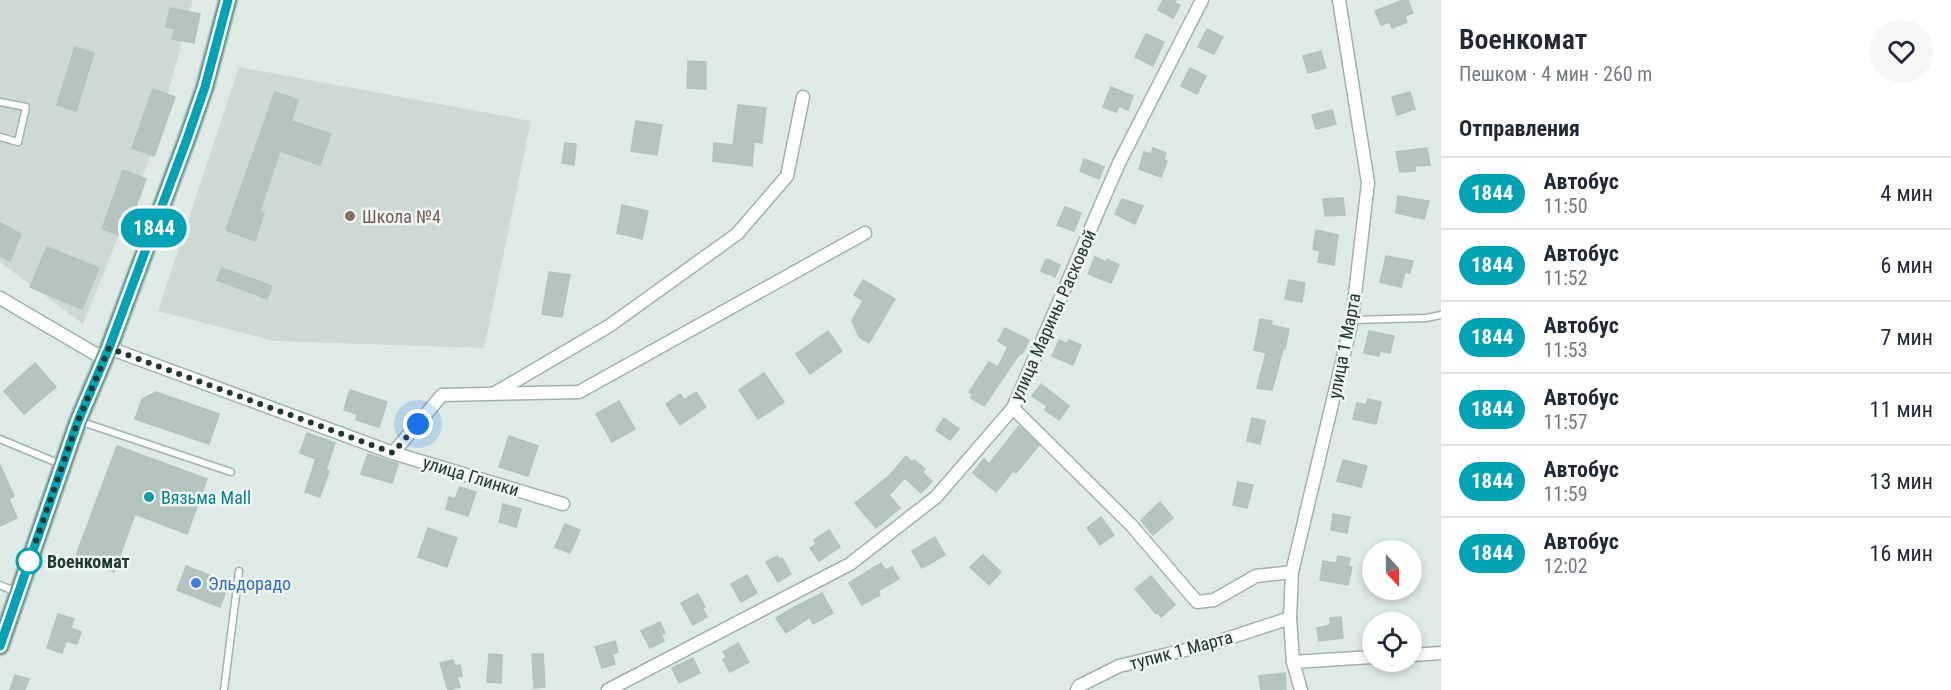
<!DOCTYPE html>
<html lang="ru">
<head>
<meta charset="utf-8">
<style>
	:root { --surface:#fff; --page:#f6f6f7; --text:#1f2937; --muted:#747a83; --line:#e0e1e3 }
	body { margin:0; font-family:"Roboto Condensed",sans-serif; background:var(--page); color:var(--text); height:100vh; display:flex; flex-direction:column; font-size:22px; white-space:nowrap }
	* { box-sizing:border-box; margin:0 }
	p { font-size:20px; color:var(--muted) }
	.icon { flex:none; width:33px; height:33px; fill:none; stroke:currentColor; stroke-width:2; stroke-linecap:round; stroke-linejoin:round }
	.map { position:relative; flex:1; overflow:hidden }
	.side { display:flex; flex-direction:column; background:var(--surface); width:510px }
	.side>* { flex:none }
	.badge { padding:0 12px; border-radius:20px; font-size:21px; line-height:39px }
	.needle { width:39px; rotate:158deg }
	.buttons { position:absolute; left:1362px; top:540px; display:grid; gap:12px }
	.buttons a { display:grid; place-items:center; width:60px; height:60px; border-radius:50%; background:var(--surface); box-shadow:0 3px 9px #0003; font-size:30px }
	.you { position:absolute; width:30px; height:30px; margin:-15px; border:4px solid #fff; border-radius:50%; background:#1a73e8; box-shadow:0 0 0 9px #1a73e833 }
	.map>.badge { position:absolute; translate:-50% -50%; box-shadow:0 0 0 3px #fff }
	h2 { padding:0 18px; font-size:22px; line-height:54px }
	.round { display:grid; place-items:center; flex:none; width:63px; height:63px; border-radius:32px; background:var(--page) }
	.headline { display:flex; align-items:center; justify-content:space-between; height:102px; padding:0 18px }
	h1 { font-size:28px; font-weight:600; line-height:45px }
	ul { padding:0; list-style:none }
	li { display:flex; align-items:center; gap:18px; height:72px; padding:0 18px; border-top:2px solid var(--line) }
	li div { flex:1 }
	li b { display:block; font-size:22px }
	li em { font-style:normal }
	li .badge { min-width:66px; font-weight:700; text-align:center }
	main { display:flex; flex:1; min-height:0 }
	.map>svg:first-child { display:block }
</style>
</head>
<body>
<main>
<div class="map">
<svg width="1441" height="690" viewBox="0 0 1441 690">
	<rect width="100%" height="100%" fill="#deeae5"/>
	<!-- built -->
	<g fill="#cdd9d4">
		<polygon points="0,0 193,0 153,150 83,324 0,262"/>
		<polygon points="239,67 531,121 484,348 275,341 158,311"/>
	</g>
	<!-- building -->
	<g fill="#b4c4be" stroke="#b1c3bc" stroke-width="1.5">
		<polygon points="1163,0 1176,0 1175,3 1180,5 1173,18 1158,10"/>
		<polygon points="1403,0 1408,0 1413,13 1405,16 1407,22 1392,28 1390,22 1381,25 1375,11"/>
		<polygon points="170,8 200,14 194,43 172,39 175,29 166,27"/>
		<polygon points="1207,29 1223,37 1214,54 1198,47"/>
		<polygon points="1146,34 1164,42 1153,66 1135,57"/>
		<polygon points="75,47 94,53 76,111 57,105"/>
		<polygon points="1321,51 1326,68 1308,73 1303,56"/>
		<polygon points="688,61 706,62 706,89 687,88"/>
		<polygon points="1190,68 1206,76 1197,94 1181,86"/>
		<polygon points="1111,87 1133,96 1128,110 1119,106 1116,112 1103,107"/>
		<polygon points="153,89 175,97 154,156 132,148"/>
		<polygon points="275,92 298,100 291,121 331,134 320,165 280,151 260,211 264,213 255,241 226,230"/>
		<polygon points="1410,92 1415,109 1397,115 1392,97"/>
		<polygon points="738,105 766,108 762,143 754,142 752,166 713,161 714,143 733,145"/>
		<polygon points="1332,110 1336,124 1316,129 1312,115"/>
		<polygon points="636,121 662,125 657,155 631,151"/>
		<polygon points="565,143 576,144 574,165 562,163"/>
		<polygon points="1153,148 1166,153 1164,159 1167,161 1161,177 1139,169 1144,152 1151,154"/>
		<polygon points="1427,148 1430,165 1415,166 1415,171 1400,172 1396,152"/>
		<polygon points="1084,159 1104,167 1099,179 1080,171"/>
		<polygon points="123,170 146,179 125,237 102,229"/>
		<polygon points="1398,196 1429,201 1424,219 1396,213"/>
		<polygon points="1343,198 1345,215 1325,216 1323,199"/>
		<polygon points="1122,199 1143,206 1135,224 1115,214"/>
		<polygon points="622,205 648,211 642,239 617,233"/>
		<polygon points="1065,207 1081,213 1074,231 1057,225"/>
		<polygon points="0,223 21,234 10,261 0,256"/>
		<polygon points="1316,230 1338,235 1334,265 1318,262 1320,251 1313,249"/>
		<polygon points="47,247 99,268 82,309 30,287"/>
		<polygon points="1386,256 1413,261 1410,273 1405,272 1401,287 1380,282"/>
		<polygon points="1095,257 1106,262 1107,259 1119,265 1111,283 1088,274"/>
		<polygon points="1046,259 1060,265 1055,277 1041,271"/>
		<polygon points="222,268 272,286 267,299 217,280"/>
		<polygon points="549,272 570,275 562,317 542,314"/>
		<polygon points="863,280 895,299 869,343 859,337 852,320 863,301 854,295"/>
		<polygon points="1289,280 1305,283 1302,302 1285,299"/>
		<polygon points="1260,319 1272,321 1271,325 1289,329 1285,349 1283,349 1272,390 1257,388 1266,353 1254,350"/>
		<polygon points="1005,328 1029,340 1022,354 1020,353 984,406 971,398 973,395 969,392 989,362 998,367 1008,347 998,341"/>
		<polygon points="828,331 842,351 810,374 796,354"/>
		<polygon points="1369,331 1394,336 1390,353 1380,351 1379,356 1364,353"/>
		<polygon points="1059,340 1067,344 1069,340 1081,345 1073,365 1052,356"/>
		<polygon points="35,363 56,387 24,414 4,391"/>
		<polygon points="764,373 784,402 758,419 739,390"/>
		<polygon points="1041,384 1069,406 1059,420 1045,410 1047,406 1032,396"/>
		<polygon points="350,390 387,402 379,427 356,420 357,414 344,410"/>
		<polygon points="156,392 219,414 209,444 135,419 142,399"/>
		<polygon points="696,392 706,407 680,425 666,404 680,394 684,400"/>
		<polygon points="1368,399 1381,402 1376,424 1353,419 1357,403 1366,405"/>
		<polygon points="619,401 635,429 612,442 596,414"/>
		<polygon points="944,418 959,429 950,440 936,430"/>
		<polygon points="1252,418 1265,421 1260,444 1247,441"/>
		<polygon points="1019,426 1039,445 1016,473 1013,471 996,492 973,473 984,459 989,464"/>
		<polygon points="307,433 335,443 326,470 329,471 320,497 305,492 316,459 300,453"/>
		<polygon points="509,436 538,446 528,476 499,467"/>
		<polygon points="117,446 207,479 187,534 135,514 114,572 75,558"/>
		<polygon points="368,454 398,464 392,483 361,474"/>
		<polygon points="906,456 912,462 914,460 925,469 922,472 932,481 921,493 905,478 889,495 900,508 876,528 855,503 890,475"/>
		<polygon points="1343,460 1367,466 1361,487 1337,481"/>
		<polygon points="0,465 14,496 9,499 17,518 0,526"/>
		<polygon points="1238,482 1253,485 1247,508 1233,505"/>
		<polygon points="460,487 476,492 468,516 446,509 449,497 455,499"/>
		<polygon points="1160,502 1173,518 1153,535 1141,520"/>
		<polygon points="503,504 521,509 516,527 499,522"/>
		<polygon points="1333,514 1350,517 1347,533 1331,530"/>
		<polygon points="1101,517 1114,535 1100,545 1087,528"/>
		<polygon points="565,524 580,530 570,553 555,547"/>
		<polygon points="428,528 457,538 447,567 418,557"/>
		<polygon points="829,530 840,547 819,561 810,548 816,544 814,540"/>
		<polygon points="935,537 945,555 922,568 912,551"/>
		<polygon points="983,555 1001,572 989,585 970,567"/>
		<polygon points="777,556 779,559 782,558 791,574 778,582 766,562"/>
		<polygon points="1338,556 1350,558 1348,566 1352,567 1348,585 1320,580 1323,561 1336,563"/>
		<polygon points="881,563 885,570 892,567 899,579 878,591 880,595 862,605 849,583"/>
		<polygon points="186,566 229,583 220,607 177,590"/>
		<polygon points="747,575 757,593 741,602 731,584"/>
		<polygon points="1151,576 1175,605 1161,617 1158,612 1156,614 1135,589"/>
		<polygon points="822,593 833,613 813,624 810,617 786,633 776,618 791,609"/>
		<polygon points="698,594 705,607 702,608 707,617 693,625 681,603"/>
		<polygon points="58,614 74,619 71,628 81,632 77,644 66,641 62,653 47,648"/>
		<polygon points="1341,617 1343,638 1319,641 1317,628 1330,625 1330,618"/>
		<polygon points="660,622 665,633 661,635 664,641 650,648 641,631"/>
		<polygon points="615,641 618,652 612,654 615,664 602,668 595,647"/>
		<polygon points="738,643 749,662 730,672 723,660 726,657 723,652"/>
		<polygon points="489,654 502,655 501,683 487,682"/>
		<polygon points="532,654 543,654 545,687 534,688"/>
		<polygon points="693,658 700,673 679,683 672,668"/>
		<polygon points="453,660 455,666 460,665 462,676 457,677 460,687 448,690 440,663"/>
		<polygon points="1285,673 1286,689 1261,690 1259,676"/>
		<polygon points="15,675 29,679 25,690 10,690"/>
	</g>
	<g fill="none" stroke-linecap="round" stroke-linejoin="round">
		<defs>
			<g id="lane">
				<polyline points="0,102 26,107 18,142 0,137"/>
				<polyline points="1352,320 1426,318 1441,315"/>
				<polyline points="79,421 231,472"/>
				<polyline points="0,439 60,464"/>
				<polyline points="0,585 16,592"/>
				<polyline points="224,690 239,571"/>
			</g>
			<g id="street">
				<polyline points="0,298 104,359"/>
				<polyline points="109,348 393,453 563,504"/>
				<polyline points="495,393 609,326 737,234 787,176 803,97"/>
				<polyline points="1013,408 1132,526 1197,602 1214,600 1256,576 1292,572"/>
				<polyline points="393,453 442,395 579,392 865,233"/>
				<polyline points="1412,655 1441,653"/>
				<polyline points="1293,662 1372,657"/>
				<polyline points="608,690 850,564 936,497 1013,408 1119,163 1202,0"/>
				<polyline points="1077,690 1079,686 1119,666 1214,643 1290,618"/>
				<polyline points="1301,690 1293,662 1290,618 1292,572 1352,320 1368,183 1339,0"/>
			</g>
			<polyline id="primary" points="0,646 78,421 109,348 187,139 205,87 228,0"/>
		</defs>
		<!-- lane casing -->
		<use href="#lane" stroke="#a1b1ac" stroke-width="9"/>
		<!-- street casing -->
		<use href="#street" stroke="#a1b1ac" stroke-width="15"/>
		<!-- primary casing -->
		<use href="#primary" stroke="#bcc4c2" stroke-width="21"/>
		<!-- lane -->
		<use href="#lane" stroke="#fff" stroke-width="6"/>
		<!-- street -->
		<use href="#street" stroke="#fff" stroke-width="12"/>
		<!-- primary -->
		<use href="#primary" stroke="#649e92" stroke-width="18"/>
	</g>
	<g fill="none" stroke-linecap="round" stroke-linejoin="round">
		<defs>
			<polyline id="line" points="0,646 78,421 109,348 187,139 205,87 228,0"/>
		</defs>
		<!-- line casing -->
		<use href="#line" stroke="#fff" stroke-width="14"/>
		<!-- line -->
		<use href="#line" stroke="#00a3b4" stroke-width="9"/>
		<!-- walk -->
		<polyline stroke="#203933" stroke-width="6" stroke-dasharray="0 10.8" points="29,561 78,421 109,348 393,453 418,424"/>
	</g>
	<!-- markers -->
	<circle fill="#8d6e63" stroke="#eff6f3" stroke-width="2" cx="350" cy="216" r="6"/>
	<circle fill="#0f9aa8" stroke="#eff6f3" stroke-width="2" cx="149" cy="497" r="6"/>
	<circle fill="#fff" stroke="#00a3b4" stroke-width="3" cx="29" cy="561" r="12"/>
	<circle fill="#3f7fe0" stroke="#eff6f3" stroke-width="2" cx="196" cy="583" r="6"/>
	<g text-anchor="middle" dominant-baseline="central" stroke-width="5" stroke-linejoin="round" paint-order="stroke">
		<!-- education labels -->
		<g font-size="18" fill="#785e54" stroke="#eff6f3" text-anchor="start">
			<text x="362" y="216">Школа №4</text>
		</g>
		<!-- street labels -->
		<g font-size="18" fill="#203933" stroke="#eff6f3">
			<text transform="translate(1053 315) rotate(-66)">улица Марины Расковой</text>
			<text transform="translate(1344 346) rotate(-79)">улица 1 Марта</text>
			<text transform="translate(471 476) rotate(17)">улица Глинки</text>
			<text transform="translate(1181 650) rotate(-15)">тупик 1 Марта</text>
		</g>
		<!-- culture labels -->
		<g font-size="18" fill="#0d838f" stroke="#eff6f3" text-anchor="start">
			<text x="161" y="497">Вязьма Mall</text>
		</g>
		<!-- stop labels -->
		<g font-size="18" font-weight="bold" fill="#203933" stroke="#eff6f3" text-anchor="start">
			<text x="47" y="561">Военкомат</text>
		</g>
		<!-- shop labels -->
		<g font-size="18" fill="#366cbe" stroke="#eff6f3" text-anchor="start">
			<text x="208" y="583">Эльдорадо</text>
		</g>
	</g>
</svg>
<div class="buttons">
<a><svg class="needle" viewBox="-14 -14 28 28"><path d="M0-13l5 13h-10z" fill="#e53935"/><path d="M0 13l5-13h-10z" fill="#747a83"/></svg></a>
<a><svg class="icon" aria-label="locate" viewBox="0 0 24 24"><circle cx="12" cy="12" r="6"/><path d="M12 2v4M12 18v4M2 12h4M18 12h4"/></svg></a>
</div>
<div class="you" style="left:418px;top:424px"></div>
<b class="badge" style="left:154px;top:228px;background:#00a3b4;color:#fff">1844</b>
</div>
<section class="side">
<div class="headline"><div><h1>Военкомат</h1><p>Пешком · 4 мин · 260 m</p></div><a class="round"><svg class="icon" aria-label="heart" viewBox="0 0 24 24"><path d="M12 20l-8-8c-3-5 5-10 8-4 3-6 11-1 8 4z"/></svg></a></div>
<h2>Отправления</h2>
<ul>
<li><span class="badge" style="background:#00a3b4;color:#fff">1844</span><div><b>Автобус</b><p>11:50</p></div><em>4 мин</em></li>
<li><span class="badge" style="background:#00a3b4;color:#fff">1844</span><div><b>Автобус</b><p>11:52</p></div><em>6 мин</em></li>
<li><span class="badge" style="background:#00a3b4;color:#fff">1844</span><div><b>Автобус</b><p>11:53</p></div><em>7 мин</em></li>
<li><span class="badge" style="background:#00a3b4;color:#fff">1844</span><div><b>Автобус</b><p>11:57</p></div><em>11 мин</em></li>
<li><span class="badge" style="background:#00a3b4;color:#fff">1844</span><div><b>Автобус</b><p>11:59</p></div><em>13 мин</em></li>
<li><span class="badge" style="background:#00a3b4;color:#fff">1844</span><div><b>Автобус</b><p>12:02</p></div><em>16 мин</em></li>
</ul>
</section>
</main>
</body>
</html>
